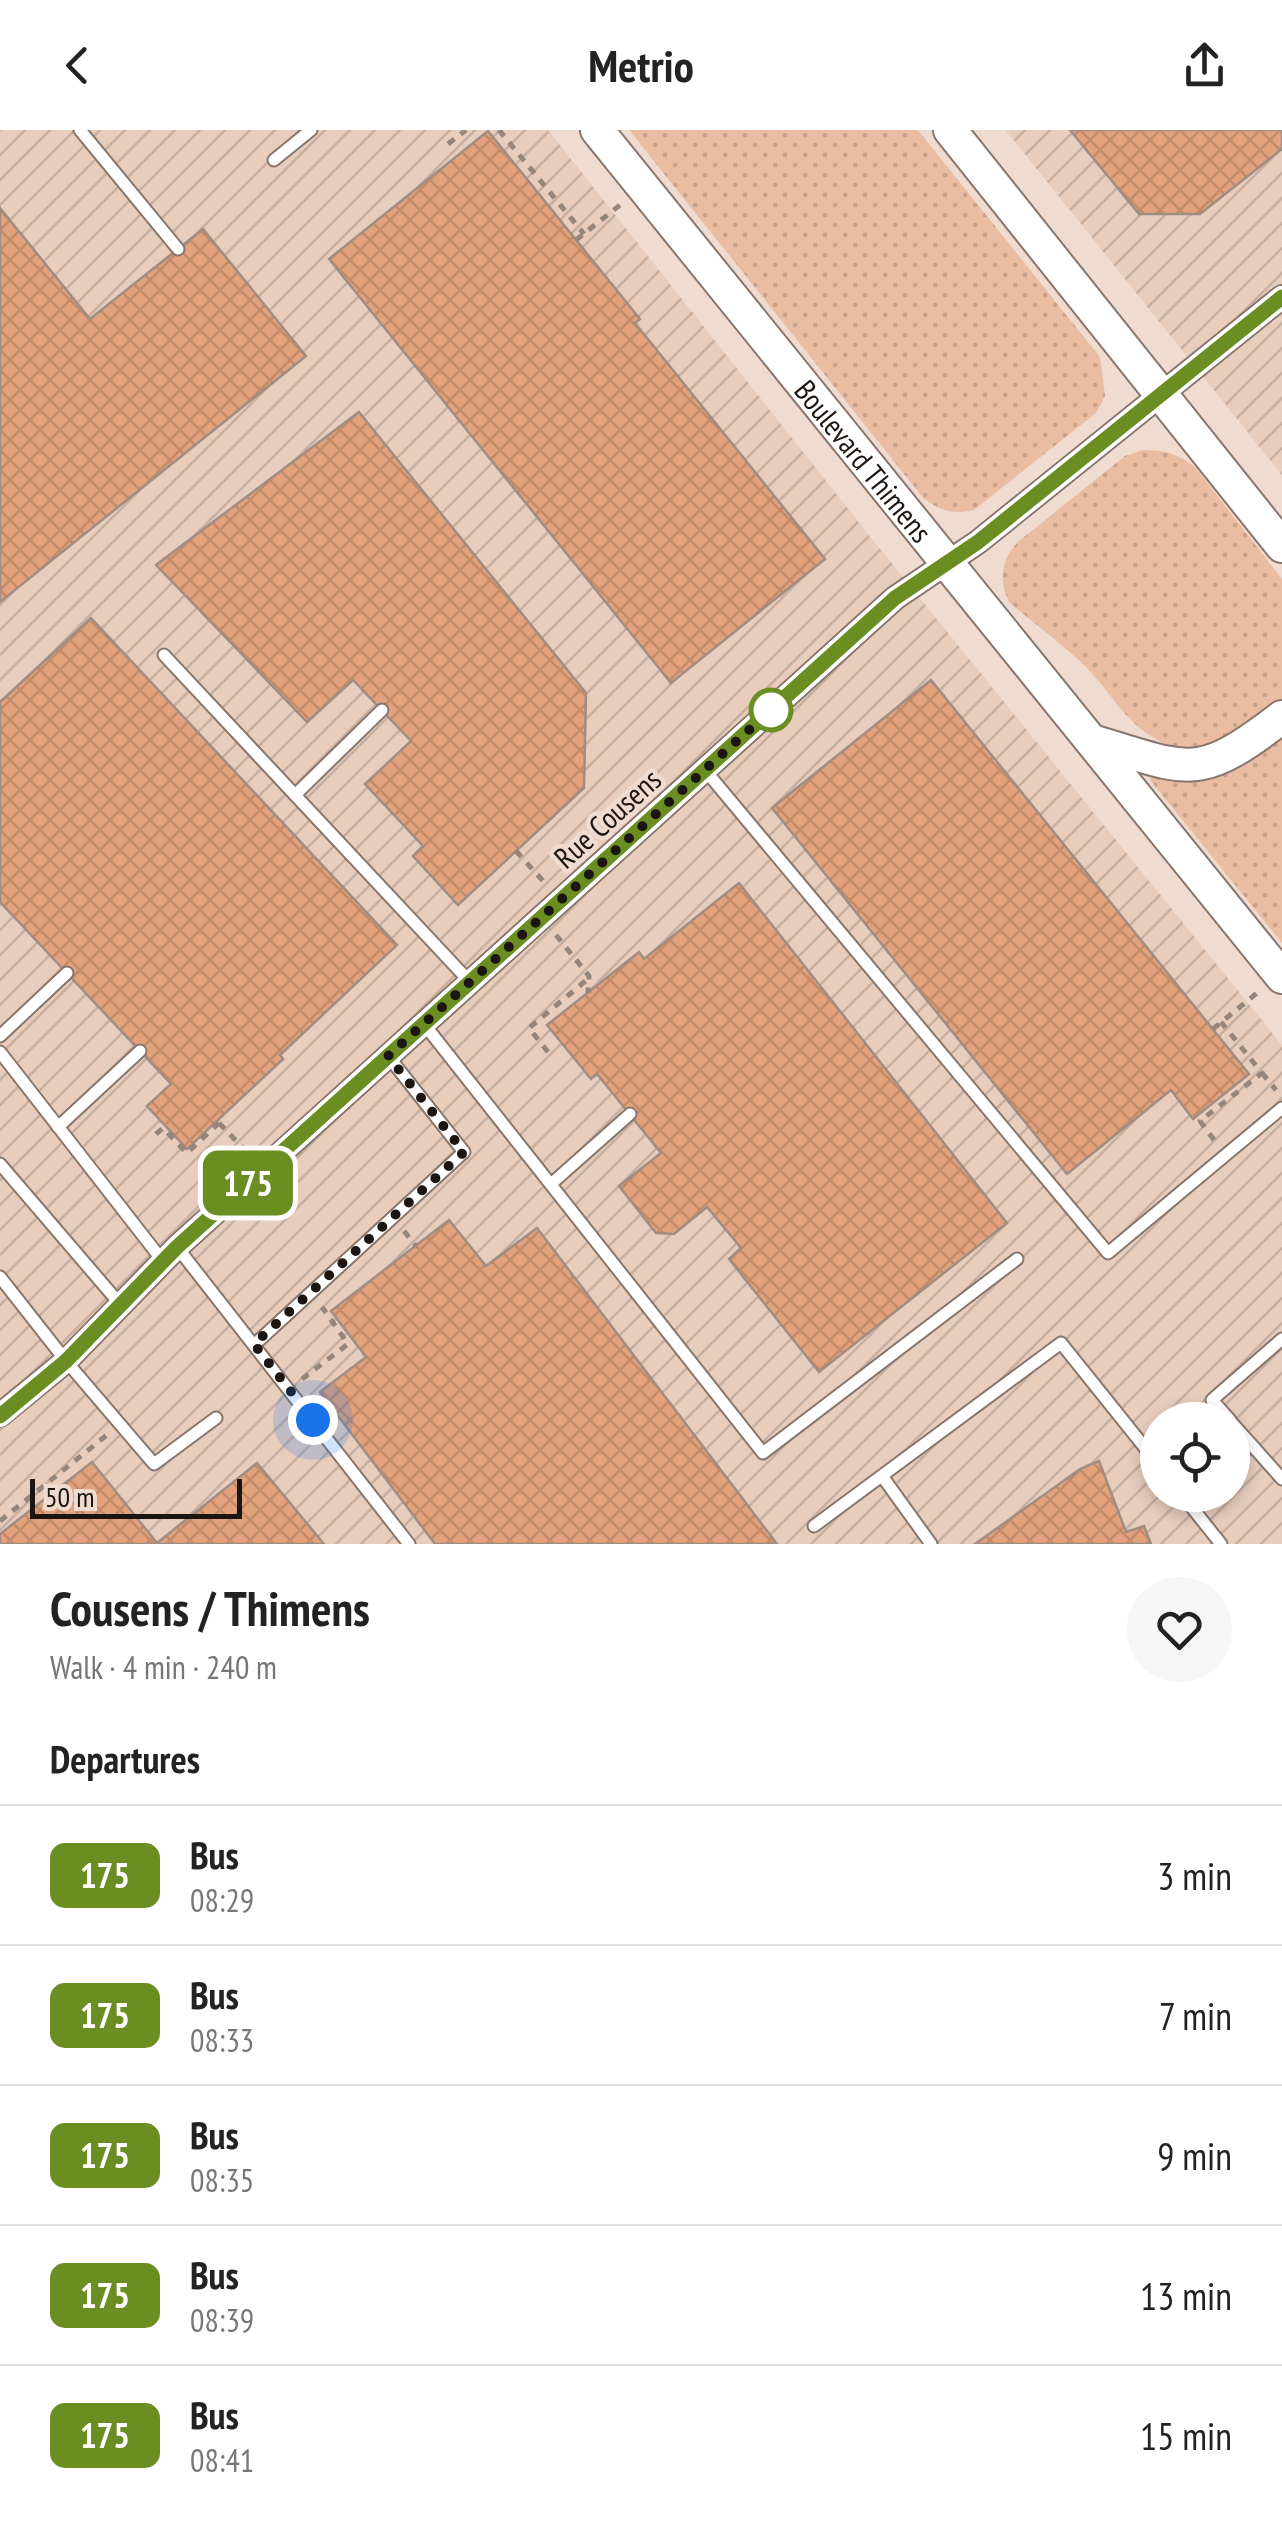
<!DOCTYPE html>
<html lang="en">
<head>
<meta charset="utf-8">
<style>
	:root { --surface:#fff; --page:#f6f6f6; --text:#222; --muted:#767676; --line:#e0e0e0 }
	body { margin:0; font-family:"PT Sans Narrow",sans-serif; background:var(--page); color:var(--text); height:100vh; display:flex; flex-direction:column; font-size:38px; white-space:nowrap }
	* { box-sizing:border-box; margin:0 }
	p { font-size:32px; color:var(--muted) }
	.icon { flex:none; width:55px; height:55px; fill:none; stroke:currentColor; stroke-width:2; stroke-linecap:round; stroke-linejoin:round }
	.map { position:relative; height:1414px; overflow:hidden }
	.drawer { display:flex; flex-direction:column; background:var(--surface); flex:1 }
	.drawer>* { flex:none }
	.badge { padding:0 20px; border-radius:15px; font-size:35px; line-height:65px }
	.tools { position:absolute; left:1140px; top:1272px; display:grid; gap:20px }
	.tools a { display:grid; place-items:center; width:110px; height:110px; border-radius:50%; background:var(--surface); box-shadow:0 5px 15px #0003; font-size:50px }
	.scale { position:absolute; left:30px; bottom:25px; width:212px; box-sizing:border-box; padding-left:10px; border:5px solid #1c1511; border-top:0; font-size:28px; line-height:35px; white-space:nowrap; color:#1c1511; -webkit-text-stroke:8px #efdbd0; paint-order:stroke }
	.you { position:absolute; width:50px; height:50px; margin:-25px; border:8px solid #fff; border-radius:50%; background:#1a73e8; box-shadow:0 0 0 15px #1a73e833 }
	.map>.badge { position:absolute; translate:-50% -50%; box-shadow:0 0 0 5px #fff }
	h2 { padding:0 50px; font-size:38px; line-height:90px }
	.round { display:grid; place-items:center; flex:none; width:105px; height:105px; border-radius:52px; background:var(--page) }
	.overview { display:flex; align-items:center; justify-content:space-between; height:170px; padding:0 50px }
	h1 { font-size:48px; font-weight:700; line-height:75px }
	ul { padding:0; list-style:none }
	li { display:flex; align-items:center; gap:30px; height:140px; padding:0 50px; border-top:2px solid var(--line) }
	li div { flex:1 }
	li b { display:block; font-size:38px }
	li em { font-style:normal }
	li .badge { min-width:110px; font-weight:700; text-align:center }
	header { display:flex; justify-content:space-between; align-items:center; height:130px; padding:0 50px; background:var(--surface); font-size:45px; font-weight:700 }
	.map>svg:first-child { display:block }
</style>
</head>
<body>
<header><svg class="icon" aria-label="back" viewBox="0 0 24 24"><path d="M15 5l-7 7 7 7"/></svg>Metrio<svg class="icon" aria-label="share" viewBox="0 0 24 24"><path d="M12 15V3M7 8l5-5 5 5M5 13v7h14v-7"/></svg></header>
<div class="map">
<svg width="1282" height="1414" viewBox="0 0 1282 1414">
	<defs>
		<pattern id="industrial-furrows" width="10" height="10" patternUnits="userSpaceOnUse" patternTransform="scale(2.5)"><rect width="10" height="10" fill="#e8cdbd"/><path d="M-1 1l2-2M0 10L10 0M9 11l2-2" fill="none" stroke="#c6afa1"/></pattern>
		<pattern id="grass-dots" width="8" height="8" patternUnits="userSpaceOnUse" patternTransform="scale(2.5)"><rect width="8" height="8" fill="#eabda2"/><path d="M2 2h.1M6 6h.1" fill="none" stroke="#c8a28a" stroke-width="1.8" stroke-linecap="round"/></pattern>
		<pattern id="building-cross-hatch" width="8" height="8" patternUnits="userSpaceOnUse" patternTransform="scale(2.5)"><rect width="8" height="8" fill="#e3a27b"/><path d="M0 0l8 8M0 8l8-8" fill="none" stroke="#c28b69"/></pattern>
	</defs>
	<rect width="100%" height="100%" fill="#efdbd0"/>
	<!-- industrial -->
	<g fill="url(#industrial-furrows)" fill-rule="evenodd">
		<path d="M0,0H548L872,409L1282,915V1414H0ZM1158,1290H1232V1365H1158Z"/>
		<polygon points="1005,0 1282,0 1282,345 1020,18"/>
	</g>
	<!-- grass -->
	<g fill="url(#grass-dots)">
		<path d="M629,0H918L1100,227L1105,266L1096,283L974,380C952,385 942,381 924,369Z"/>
		<path d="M1143,320C1165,320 1178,324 1195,337L1282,449V813L1150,650L1174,618C1127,598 1120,574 1088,539C1064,515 1034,494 1009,472C998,449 1001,429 1019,411L1125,326Z"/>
	</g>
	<!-- building -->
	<g fill="url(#building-cross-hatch)" stroke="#a08d83" stroke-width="2.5">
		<polygon points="1070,0 1282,0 1282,19 1200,84 1139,84"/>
		<polygon points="488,1 640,189 635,193 825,429 671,553 329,129"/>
		<polygon points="0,78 90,189 203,99 306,226 0,472"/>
		<polygon points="359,282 586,563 584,658 458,775 413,726 423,716 365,654 411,611 353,550 307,592 156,435"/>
		<polygon points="91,488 397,815 280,925 283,929 187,1019 147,976 171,954 0,772 0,572"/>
		<polygon points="931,550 1249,944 1193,989 1171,960 1067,1044 772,678"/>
		<polygon points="739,753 1007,1093 819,1242 729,1129 741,1118 707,1077 674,1104 656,1103 619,1056 661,1023 597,944 591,949 547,895 639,822 644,829"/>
		<polygon points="449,1090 486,1136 537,1098 777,1414 435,1414 320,1262 366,1227 331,1181"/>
		<polygon points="1099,1331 1126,1402 1144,1396 1151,1414 975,1414 1080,1339"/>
		<polygon points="92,1332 157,1413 257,1333 324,1414 0,1414 0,1404"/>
	</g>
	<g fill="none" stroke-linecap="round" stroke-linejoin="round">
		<defs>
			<g id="lane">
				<polyline points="80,0 178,119"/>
				<polyline points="274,30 311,0"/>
				<polyline points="164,525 470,852"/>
				<polyline points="705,640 1108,1123 1282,978"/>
				<polyline points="295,665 382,580"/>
				<polyline points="424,894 763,1323 1017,1129"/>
				<polyline points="0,906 67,843"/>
				<polyline points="0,922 162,1130"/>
				<polyline points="58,997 140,921"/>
				<polyline points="0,1034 120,1174"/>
				<polyline points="551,1054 630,984"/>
				<polyline points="177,1117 409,1414"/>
				<polyline points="0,1147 66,1231 154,1334 216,1288"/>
				<polyline points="254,1215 464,1022 388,926"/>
				<polyline points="1230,1290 1212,1270 1282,1209"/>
				<polyline points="1232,1293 1282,1349"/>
				<polyline points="882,1346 931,1414"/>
				<polyline points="1182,1365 1221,1414"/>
				<polyline points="814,1396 1061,1213 1158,1334"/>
			</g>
			<polyline id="street" points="0,1285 66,1231 177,1117 895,468 978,412 1282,167"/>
			<g id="secondary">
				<path id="s1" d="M597,0L1282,847"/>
				<polyline points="950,0 1282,416"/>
				<path d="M1092,611C1190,640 1196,653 1282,587"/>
			</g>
		</defs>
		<!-- lane casing -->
		<use href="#lane" stroke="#88766c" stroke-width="15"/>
		<!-- street casing -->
		<use href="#street" stroke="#88766c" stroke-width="26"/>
		<!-- secondary casing -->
		<use href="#secondary" stroke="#88766c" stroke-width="36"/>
		<!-- path -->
		<g stroke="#94857d" stroke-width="5" stroke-dasharray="8 8" stroke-linecap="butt">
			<polyline points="499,0 584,104"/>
			<polyline points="448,14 466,0"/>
			<polyline points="576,110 620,75"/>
			<polyline points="516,721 544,752"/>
			<polyline points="556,805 589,846 588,863"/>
			<polyline points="1213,899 1257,863"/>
			<polyline points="548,922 529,898 589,848"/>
			<polyline points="1262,943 1276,960"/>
			<polyline points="219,993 246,1021"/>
			<polyline points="156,1004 163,998 187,1023 219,993"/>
			<polyline points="1214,1010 1200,991 1262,943 1221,892"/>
			<polyline points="404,1101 416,1116"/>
			<polyline points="302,1249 348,1214 322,1177"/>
			<polyline points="0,1391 107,1305"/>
		</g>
		<!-- lane -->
		<use href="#lane" stroke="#fff" stroke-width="11"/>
		<!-- street -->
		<use href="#street" stroke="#fff" stroke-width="22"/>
		<!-- secondary -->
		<use href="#secondary" stroke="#fff" stroke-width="32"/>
	</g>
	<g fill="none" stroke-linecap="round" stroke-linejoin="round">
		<defs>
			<polyline id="line" points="0,1286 66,1231 177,1117 895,468 978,412 1282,167"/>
		</defs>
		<!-- line casing -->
		<use href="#line" stroke="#fff" stroke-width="22"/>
		<!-- line -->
		<use href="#line" stroke="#6b8e23" stroke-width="15"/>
		<!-- walk -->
		<polyline stroke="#1c1511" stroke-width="10" stroke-dasharray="0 18" points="313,1290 254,1214 464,1022 388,926 771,580"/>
	</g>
	<!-- markers -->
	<circle fill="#fff" stroke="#6b8e23" stroke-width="5" cx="771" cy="580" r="20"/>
	<g text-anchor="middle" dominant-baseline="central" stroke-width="9" stroke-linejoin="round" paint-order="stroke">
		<!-- street labels -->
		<g font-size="30" fill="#1c1511" stroke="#efdbd0">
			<text stroke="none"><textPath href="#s1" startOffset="425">Boulevard Thimens</textPath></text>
			<text transform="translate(607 688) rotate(-42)">Rue Cousens</text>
		</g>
	</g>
</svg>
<div class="tools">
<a><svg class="icon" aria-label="locate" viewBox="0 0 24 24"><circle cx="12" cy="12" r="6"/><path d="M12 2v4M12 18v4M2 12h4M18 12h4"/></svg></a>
</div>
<div class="scale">50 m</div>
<div class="you" style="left:313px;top:1290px"></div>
<b class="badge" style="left:248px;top:1053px;background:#6b8e23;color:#fff">175</b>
</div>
<section class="drawer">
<div class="overview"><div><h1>Cousens / Thimens</h1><p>Walk · 4 min · 240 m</p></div><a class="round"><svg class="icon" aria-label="heart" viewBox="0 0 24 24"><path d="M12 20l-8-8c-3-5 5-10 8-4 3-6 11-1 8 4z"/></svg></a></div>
<h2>Departures</h2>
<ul>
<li><span class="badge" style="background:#6b8e23;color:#fff">175</span><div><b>Bus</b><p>08:29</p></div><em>3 min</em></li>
<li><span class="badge" style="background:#6b8e23;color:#fff">175</span><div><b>Bus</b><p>08:33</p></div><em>7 min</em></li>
<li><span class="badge" style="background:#6b8e23;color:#fff">175</span><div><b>Bus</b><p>08:35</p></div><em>9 min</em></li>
<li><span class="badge" style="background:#6b8e23;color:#fff">175</span><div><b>Bus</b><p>08:39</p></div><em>13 min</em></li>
<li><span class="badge" style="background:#6b8e23;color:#fff">175</span><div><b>Bus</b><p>08:41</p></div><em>15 min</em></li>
</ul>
</section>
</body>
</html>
